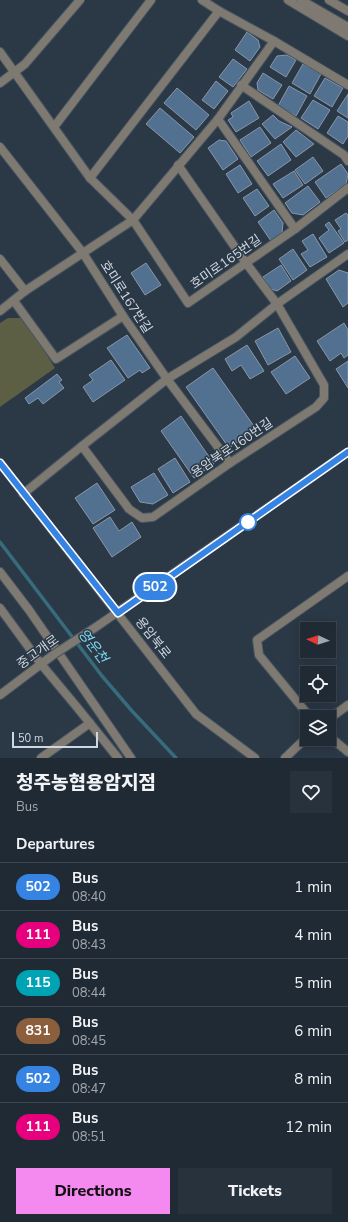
<!DOCTYPE html>
<html lang="en">
<head>
<meta charset="utf-8">
<style>
	:root { --surface:#202a34; --page:#28323c; --text:#f1f3f6; --muted:#a2a7ac; --line:#3d464f; --accent:#f489f0 }
	body { margin:0; font-family:"Nunito Sans","Noto Sans KR",sans-serif; background:var(--page); color:var(--text); height:100vh; display:flex; flex-direction:column; font-size:15px; white-space:nowrap }
	* { box-sizing:border-box; margin:0 }
	p { font-size:13px; color:var(--muted) }
	.icon { flex:none; width:22px; height:22px; fill:none; stroke:currentColor; stroke-width:2; stroke-linecap:round; stroke-linejoin:round }
	.map { position:relative; height:758px; overflow:hidden }
	.side { display:flex; flex-direction:column; background:var(--surface); flex:1 }
	.side>* { flex:none }
	.badge { padding:0 8px; border-radius:13px; font-size:14px; line-height:26px }
	.needle { width:26px; rotate:274deg }
	.buttons { position:absolute; left:300px; top:622px; display:grid; gap:8px }
	.buttons a { display:grid; place-items:center; width:36px; height:36px; border-radius:0px; background:var(--surface); box-shadow:0 2px 10px #0003,0 0 0 1px var(--line); font-size:20px }
	.scale { position:absolute; left:12px; bottom:10px; width:86px; box-sizing:border-box; padding-left:4px; border:2px solid #cfd7e0; border-top:0; font-size:11px; line-height:14px; white-space:nowrap; color:#cfd7e0; -webkit-text-stroke:3px #2b3846; paint-order:stroke }
	.map>.badge { position:absolute; translate:-50% -50%; box-shadow:0 0 0 2px #fff }
	h2 { padding:0 16px; font-size:15px; line-height:36px }
	.round { display:grid; place-items:center; flex:none; width:42px; height:42px; border-radius:0px; background:var(--page) }
	.summary { display:flex; align-items:center; justify-content:space-between; height:68px; padding:0 16px }
	h1 { font-size:19px; font-weight:800; line-height:30px }
	.button { display:flex; gap:8px; margin-top:auto; padding:8px 16px }
	.button a { flex:1; height:46px; border-radius:0px; background:var(--accent); color:#111; font-size:16px; font-weight:800; line-height:46px; text-align:center }
	.button a+a { background:var(--page); color:var(--text) }
	ul { padding:0; list-style:none }
	li { display:flex; align-items:center; gap:12px; height:48px; padding:0 16px; border-top:1px solid var(--line) }
	li div { flex:1 }
	li b { display:block; font-size:15px }
	li em { font-style:normal }
	li .badge { min-width:44px; font-weight:700; text-align:center }
	.map>svg:first-child { display:block }
</style>
</head>
<body>
<div class="map">
<svg width="348" height="758" viewBox="0 0 348 758">
	<rect width="100%" height="100%" fill="#2b3846"/>
	<!-- green -->
	<polygon fill="#5c5f44" points="8,318 24,318 55,368 0,407 0,323"/>
	<g fill="none" stroke-linecap="round" stroke-linejoin="round">
		<!-- stream -->
		<polyline stroke="#366c7c" stroke-width="3.5" points="0,542 102,676 132,711 176,758"/>
	</g>
	<!-- building -->
	<g fill="#527090" stroke="#8997a8">
		<polygon points="247,32 258,40 260,47 250,61 235,50"/>
		<polygon points="287,55 296,60 286,77 270,67 277,56"/>
		<polygon points="233,59 247,69 233,87 219,77"/>
		<polygon points="303,64 321,74 310,94 292,83"/>
		<polygon points="263,73 282,85 273,99 258,90 257,83"/>
		<polygon points="325,78 343,88 332,107 314,96"/>
		<polygon points="216,81 228,91 214,109 202,100"/>
		<polygon points="289,86 307,96 296,116 278,106"/>
		<polygon points="177,88 209,115 196,130 164,103"/>
		<polygon points="348,94 348,118 337,111"/>
		<polygon points="313,100 330,110 318,129 301,118"/>
		<polygon points="249,101 259,118 236,132 228,120 233,117 231,113"/>
		<polygon points="160,108 194,137 180,153 146,124"/>
		<polygon points="273,115 279,121 292,127 275,139 262,124"/>
		<polygon points="338,116 348,122 348,136 343,144 327,133"/>
		<polygon points="260,127 271,143 251,157 240,140"/>
		<polygon points="296,130 314,144 296,157 283,142"/>
		<polygon points="219,140 226,141 238,159 223,170 208,148"/>
		<polygon points="281,144 291,160 268,176 257,161"/>
		<polygon points="313,157 323,171 305,184 295,170"/>
		<polygon points="341,164 348,174 346,184 326,198 315,182"/>
		<polygon points="240,165 252,184 238,193 226,174"/>
		<polygon points="294,171 303,185 283,198 273,184"/>
		<polygon points="308,186 320,202 303,215 292,213 285,203"/>
		<polygon points="257,189 269,206 255,216 243,198"/>
		<polygon points="274,210 283,223 282,233 271,241 258,222"/>
		<polygon points="346,213 348,215 348,240 345,242 338,231 341,229 335,220"/>
		<polygon points="329,222 344,243 329,253 319,238 329,230 325,225"/>
		<polygon points="313,234 327,257 310,267 301,254 308,250 302,241"/>
		<polygon points="293,249 307,270 293,280 279,259"/>
		<polygon points="146,263 161,285 145,295 131,273"/>
		<polygon points="281,265 291,281 277,291 271,289 263,277"/>
		<polygon points="339,270 348,273 348,303 343,307 326,279"/>
		<polygon points="344,323 348,330 348,355 344,358 341,353 330,361 317,341"/>
		<polygon points="278,328 291,352 268,365 255,341"/>
		<polygon points="127,335 150,368 142,373 140,370 128,378 107,348"/>
		<polygon points="247,345 264,371 250,379 241,365 232,371 225,359"/>
		<polygon points="295,356 310,378 286,394 271,372"/>
		<polygon points="111,360 125,380 93,402 83,387 93,380 89,375"/>
		<polygon points="348,361 348,388 336,369"/>
		<polygon points="213,368 256,429 229,448 186,387"/>
		<polygon points="57,374 62,380 59,382 64,388 43,404 38,398 29,404 25,398"/>
		<polygon points="181,416 214,464 194,478 161,431"/>
		<polygon points="175,458 190,482 173,493 158,469"/>
		<polygon points="154,473 168,495 153,504 140,502 131,487"/>
		<polygon points="97,483 115,510 93,524 75,498"/>
		<polygon points="110,517 119,531 132,522 141,537 112,557 93,528"/>
	</g>
	<g fill="none" stroke-linecap="round" stroke-linejoin="round">
		<defs>
			<polyline id="pedestrian" points="0,572 29,610 131,758"/>
			<g id="minor">
				<polyline points="202,0 219,11 274,41 348,85"/>
				<polyline points="0,52 90,178 133,220 188,303 295,229 348,188"/>
				<polyline points="0,83 25,64 80,0"/>
				<polyline points="241,85 344,155 348,161"/>
				<polyline points="218,119 295,229"/>
				<polyline points="54,127 151,0"/>
				<polyline points="0,147 83,253 123,316 167,379 230,463"/>
				<polyline points="178,165 246,263 277,304"/>
				<polyline points="90,178 219,11"/>
				<polyline points="0,259 25,291"/>
				<polyline points="14,301 56,359 123,316"/>
				<polyline points="0,311 25,291 133,220 218,119 274,41"/>
				<polyline points="0,608 41,664 76,706 118,758"/>
				<polyline points="310,717 259,655 257,640 348,576"/>
				<polyline points="329,719 348,705"/>
				<polyline points="329,736 348,752"/>
				<polyline points="41,758 90,723"/>
				<polyline points="285,758 307,737"/>
			</g>
			<g id="tertiary">
				<polyline points="288,0 348,36"/>
				<polyline points="301,0 348,27"/>
				<polyline points="329,0 348,11"/>
				<polyline points="82,446 129,509 142,518 153,517 230,463 316,407 324,398 324,385 277,304"/>
				<polyline points="0,463 196,714 255,758"/>
				<polyline points="23,494 82,446 167,379 236,337 277,304 348,254"/>
				<polyline points="96,627 348,452"/>
				<polyline points="0,695 53,655"/>
			</g>
		</defs>
		<!-- pedestrian casing -->
		<use href="#pedestrian" stroke="#495562" stroke-width="10"/>
		<!-- minor casing -->
		<use href="#minor" stroke="#495562" stroke-width="10"/>
		<!-- tertiary casing -->
		<use href="#tertiary" stroke="#495562" stroke-width="10"/>
		<!-- pedestrian -->
		<use href="#pedestrian" stroke="#7e7a72" stroke-width="8"/>
		<!-- minor -->
		<use href="#minor" stroke="#7e7a72" stroke-width="8"/>
		<!-- tertiary -->
		<use href="#tertiary" stroke="#7e7a72" stroke-width="8"/>
		<defs>
			<polyline id="tertiary-bridge" points="53,655 96,627"/>
		</defs>
		<!-- tertiary-bridge casing -->
		<use href="#tertiary-bridge" stroke="#495562" stroke-width="10" stroke-linecap="butt"/>
		<!-- tertiary-bridge -->
		<use href="#tertiary-bridge" stroke="#7e7a72" stroke-width="8"/>
	</g>
	<g fill="none" stroke-linecap="round" stroke-linejoin="round">
		<defs>
			<polyline id="line" points="0,463 118,613 348,452"/>
		</defs>
		<!-- line casing -->
		<use href="#line" stroke="#fff" stroke-width="9"/>
		<!-- line -->
		<use href="#line" stroke="#3584e4" stroke-width="6"/>
	</g>
	<!-- markers -->
	<circle fill="#fff" stroke="#3584e4" stroke-width="2" cx="248" cy="522" r="8"/>
	<g text-anchor="middle" dominant-baseline="central" stroke-width="3" stroke-linejoin="round" paint-order="stroke">
		<!-- street labels -->
		<g font-size="13" fill="#cfd7e0" stroke="#2b3846">
			<text transform="translate(226 262) rotate(-35)">호미로165번길</text>
			<text transform="translate(126 297) rotate(57)">호미로167번길</text>
			<text transform="translate(232 448) rotate(-34)">용암북로160번길</text>
			<text transform="translate(153 638) rotate(52)">용암북로</text>
			<text transform="translate(38 652) rotate(-36)">중고개로</text>
		</g>
		<!-- water labels -->
		<g font-size="14" font-style="italic" fill="#7cd4ee" stroke="#2b3846">
			<text transform="translate(93 646) rotate(53)">영운천</text>
		</g>
	</g>
</svg>
<div class="buttons">
<a><svg class="needle" viewBox="-14 -14 28 28"><path d="M0-13l5 13h-10z" fill="#e53935"/><path d="M0 13l5-13h-10z" fill="#a2a7ac"/></svg></a>
<a><svg class="icon" aria-label="locate" viewBox="0 0 24 24"><circle cx="12" cy="12" r="6"/><path d="M12 2v4M12 18v4M2 12h4M18 12h4"/></svg></a>
<a><svg class="icon" aria-label="layers" viewBox="0 0 24 24"><path d="M12 4l9 5-9 5-9-5zM3 14l9 5 9-5"/></svg></a>
</div>
<div class="scale">50 m</div>
<b class="badge" style="left:155px;top:587px;background:#3584e4;color:#fff">502</b>
</div>
<section class="side">
<div class="summary"><div><h1>청주농협용암지점</h1><p>Bus</p></div><a class="round"><svg class="icon" aria-label="heart" viewBox="0 0 24 24"><path d="M12 20l-8-8c-3-5 5-10 8-4 3-6 11-1 8 4z"/></svg></a></div>
<h2>Departures</h2>
<ul>
<li><span class="badge" style="background:#3584e4;color:#fff">502</span><div><b>Bus</b><p>08:40</p></div><em>1 min</em></li>
<li><span class="badge" style="background:#e6007e;color:#fff">111</span><div><b>Bus</b><p>08:43</p></div><em>4 min</em></li>
<li><span class="badge" style="background:#00a3b4;color:#fff">115</span><div><b>Bus</b><p>08:44</p></div><em>5 min</em></li>
<li><span class="badge" style="background:#8b5e3c;color:#fff">831</span><div><b>Bus</b><p>08:45</p></div><em>6 min</em></li>
<li><span class="badge" style="background:#3584e4;color:#fff">502</span><div><b>Bus</b><p>08:47</p></div><em>8 min</em></li>
<li><span class="badge" style="background:#e6007e;color:#fff">111</span><div><b>Bus</b><p>08:51</p></div><em>12 min</em></li>
</ul>
<div class="button"><a>Directions</a><a>Tickets</a></div>
</section>
</body>
</html>
